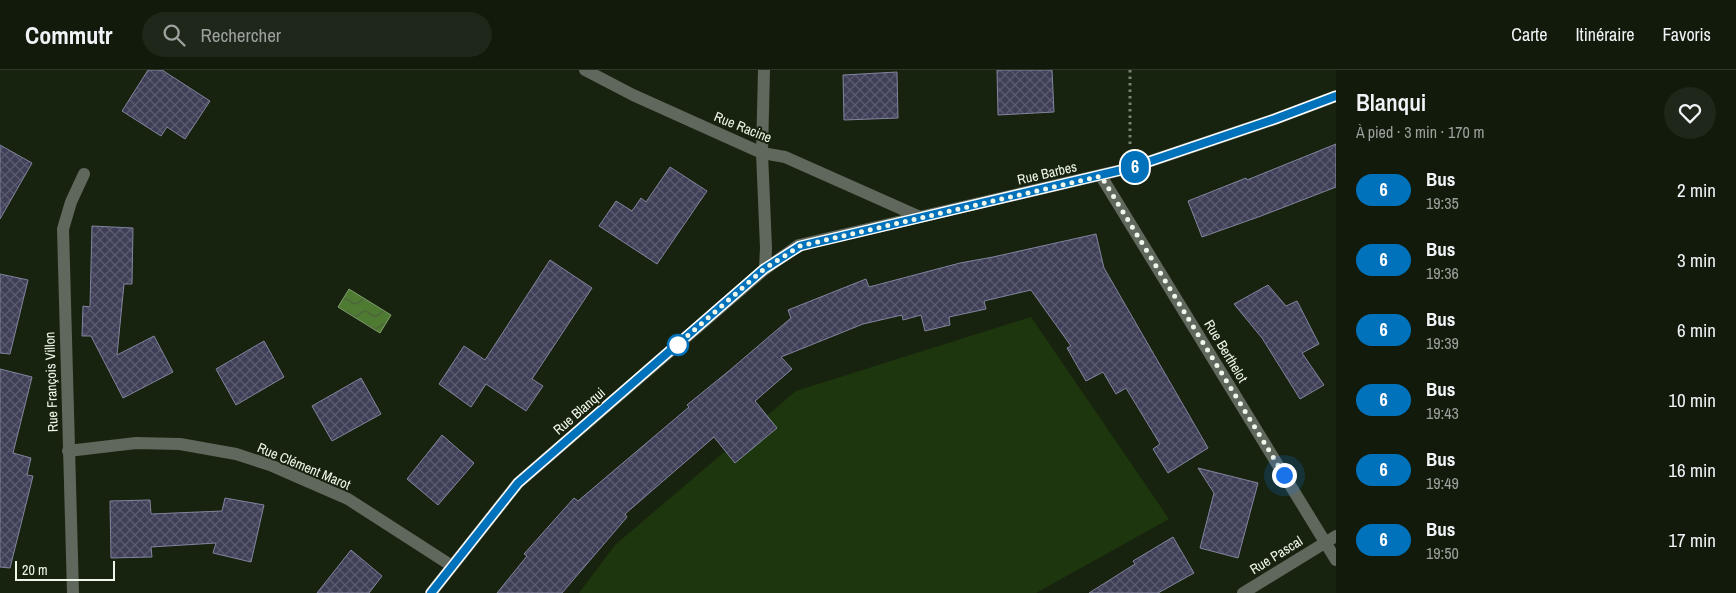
<!DOCTYPE html>
<html lang="fr">
<head>
<meta charset="utf-8">
<style>
	:root { --surface:#111a0b; --page:#1e2719; --text:#f1f3f6; --muted:#9ca19d; --line:#30382c }
	body { margin:0; font-family:"Archivo Narrow",sans-serif; background:var(--page); color:var(--text); height:100vh; display:flex; flex-direction:column; font-size:19px; white-space:nowrap }
	* { box-sizing:border-box; margin:0 }
	p { font-size:16px; color:var(--muted) }
	.icon { flex:none; width:28px; height:28px; fill:none; stroke:currentColor; stroke-width:2; stroke-linecap:round; stroke-linejoin:round }
	.map { position:relative; flex:1; overflow:hidden }
	.side { display:flex; flex-direction:column; background:var(--surface); width:400px }
	.side>* { flex:none }
	.badge { padding:0 10px; border-radius:16px; font-size:18px; line-height:32px }
	.scale { position:absolute; left:15px; bottom:12px; width:100px; box-sizing:border-box; padding-left:5px; border:2px solid #eef6e9; border-top:0; font-size:14px; line-height:18px; white-space:nowrap; color:#eef6e9; -webkit-text-stroke:4px #17230f; paint-order:stroke }
	.you { position:absolute; width:25px; height:25px; margin:-12px; border:4px solid #fff; border-radius:50%; background:#1a73e8; box-shadow:0 0 0 8px #1a73e833 }
	.map>.badge { position:absolute; translate:-50% -50%; box-shadow:0 0 0 2px #fff }
	.round { display:grid; place-items:center; flex:none; width:52px; height:52px; border-radius:26px; background:var(--page) }
	.overview { display:flex; align-items:center; justify-content:space-between; height:85px; padding:0 20px }
	h1 { font-size:24px; font-weight:600; line-height:38px }
	ul { padding:0; list-style:none }
	li { display:flex; align-items:center; gap:15px; height:70px; padding:0 20px }
	li div { flex:1 }
	li b { display:block; font-size:19px }
	li em { font-style:normal }
	li .badge { min-width:55px; font-weight:700; text-align:center }
	header { display:flex; align-items:center; gap:30px; box-sizing:border-box; height:70px; padding:0 25px; background:var(--surface); border-bottom:1px solid var(--line) }
	header strong { font-size:24px }
	nav { display:flex; gap:28px; margin-inline-start:auto; font-size:18px }
	.search { width:350px; height:45px; background:var(--page); display:flex; align-items:center; gap:12px; box-sizing:border-box; padding:0 18px; border-radius:28px; color:var(--muted); font-size:19px }
	main { display:flex; flex:1; min-height:0 }
	.map>svg:first-child { display:block }
</style>
</head>
<body>
<header>
<strong>Commutr</strong>
<div class="search"><svg class="icon" aria-label="search" viewBox="0 0 24 24"><circle cx="10" cy="10" r="6"/><path d="M15 15l6 6"/></svg>Rechercher</div>
<nav><a>Carte</a><a>Itinéraire</a><a>Favoris</a></nav>
</header>
<main>
<div class="map">
<svg width="1336" height="523" viewBox="0 0 1336 523">
	<defs>
		<pattern id="water-waves" width="16" height="10" patternUnits="userSpaceOnUse" patternTransform="scale(1.25)"><rect width="16" height="10" fill="#4f7a32"/><path d="M0 5q4-4 8 0t8 0" fill="none" stroke="#4b603d"/></pattern>
		<pattern id="building-cross-hatch" width="8" height="8" patternUnits="userSpaceOnUse" patternTransform="scale(1.25)"><rect width="8" height="8" fill="#3f4057"/><path d="M0 0l8 8M0 8l8-8" fill="none" stroke="#5b5c6f"/></pattern>
	</defs>
	<rect width="100%" height="100%" fill="#17230f"/>
	<!-- green -->
	<polygon fill="#1e360d" points="1031,247 1169,449 1036,523 579,523 615,475 796,321"/>
	<!-- water -->
	<polygon fill="url(#water-waves)" stroke="#7f9f69" points="349,219 391,245 380,263 338,237"/>
	<!-- building -->
	<g fill="url(#building-cross-hatch)" stroke="#82849e">
		<polygon points="148,0 162,0 210,31 185,69 167,57 161,66 122,41"/>
		<polygon points="997,0 1052,0 1054,42 998,45"/>
		<polygon points="897,2 898,48 844,50 843,5"/>
		<polygon points="1336,74 1336,117 1261,146 1202,167 1188,131 1246,108 1247,110"/>
		<polygon points="0,75 32,93 0,149"/>
		<polygon points="670,97 707,121 657,194 599,156 616,131 632,141 641,128 646,132"/>
		<polygon points="92,156 133,158 132,214 124,214 117,285 154,266 173,302 123,328 91,266 82,266 83,236 90,237"/>
		<polygon points="1096,164 1104,198 1208,378 1168,403 1153,379 1160,374 1126,318 1116,324 1103,302 1086,311 1067,278 1071,276 1031,220 984,231 986,239 949,247 950,255 925,261 921,245 903,250 902,245 863,254 781,287 792,299 755,331 777,358 735,393 714,367 625,444 627,447 562,523 497,523 527,486 524,484 574,428 578,431 689,337 687,335 730,300 791,248 788,240 866,209 869,217 960,193 993,187"/>
		<polygon points="550,190 592,218 532,309 543,316 526,341 486,314 471,337 439,314 464,276 485,290"/>
		<polygon points="0,204 28,210 10,284 0,283"/>
		<polygon points="1268,215 1286,236 1297,231 1319,274 1302,283 1324,315 1300,329 1262,268 1234,234"/>
		<polygon points="264,271 284,307 236,335 216,299"/>
		<polygon points="0,299 32,307 13,383 31,388 27,405 33,406 10,498 0,497"/>
		<polygon points="361,308 381,344 332,371 312,336"/>
		<polygon points="442,365 474,393 438,435 407,409"/>
		<polygon points="1198,398 1258,413 1238,488 1200,478 1214,423"/>
		<polygon points="225,428 264,435 251,492 213,483 216,473 151,477 152,487 111,488 110,431 150,430 151,444 222,441"/>
		<polygon points="1173,467 1194,503 1158,523 1089,523 1135,494 1133,491"/>
		<polygon points="351,480 382,506 369,523 317,523"/>
	</g>
	<g fill="none" stroke-linecap="round" stroke-linejoin="round">
		<!-- path -->
		<polyline stroke="#798372" stroke-width="3" stroke-dasharray="2.5 4" stroke-linecap="butt" points="1130,0 1130,74"/>
		<!-- street -->
		<g stroke="#60675c" stroke-width="12">
			<polyline points="585,0 633,25 762,83 785,87 920,147"/>
			<polyline points="764,0 762,83 766,178 765,199"/>
			<polyline points="1101,106 1336,490"/>
			<polyline points="68,381 136,373 180,374 236,384 270,395 348,429 452,496"/>
			<polyline points="73,523 63,159 71,132 84,104"/>
			<polyline points="431,523 518,413 765,199 799,175 1130,98 1275,49 1336,26"/>
			<polyline points="1243,523 1336,466"/>
		</g>
	</g>
	<g fill="none" stroke-linecap="round" stroke-linejoin="round">
		<defs>
			<polyline id="line" points="431,523 518,413 764,199 800,176 1130,98 1275,49 1336,26"/>
		</defs>
		<!-- line casing -->
		<use href="#line" stroke="#fff" stroke-width="11"/>
		<!-- line -->
		<use href="#line" stroke="#0072bc" stroke-width="8"/>
		<!-- walk -->
		<polyline stroke="#eef6e9" stroke-width="5" stroke-dasharray="0 9" points="678,275 676,276 764,199 800,176 1101,106 1284,405"/>
	</g>
	<!-- markers -->
	<circle fill="#fff" stroke="#0072bc" stroke-width="2.5" cx="678" cy="275" r="10"/>
	<g text-anchor="middle" dominant-baseline="central" stroke-width="4" stroke-linejoin="round" paint-order="stroke">
		<!-- street labels -->
		<g font-size="14" fill="#eef6e9" stroke="#17230f">
			<text transform="translate(743 57) rotate(22)">Rue Racine</text>
			<text transform="translate(1047 103) rotate(-13)">Rue Barbes</text>
			<text transform="translate(1226 281) rotate(59)">Rue Berthelot</text>
			<text transform="translate(51 312) rotate(-92)">Rue François Villon</text>
			<text transform="translate(579 341) rotate(-41)">Rue Blanqui</text>
			<text transform="translate(304 396) rotate(23)">Rue Clément Marot</text>
			<text transform="translate(1276 485) rotate(-32)">Rue Pascal</text>
		</g>
	</g>
</svg>
<div class="scale">20 m</div>
<div class="you" style="left:1284px;top:405px"></div>
<b class="badge" style="left:1135px;top:97px;background:#0072bc;color:#fff">6</b>
</div>
<section class="side">
<div class="overview"><div><h1>Blanqui</h1><p>À pied · 3 min · 170 m</p></div><a class="round"><svg class="icon" aria-label="heart" viewBox="0 0 24 24"><path d="M12 20l-8-8c-3-5 5-10 8-4 3-6 11-1 8 4z"/></svg></a></div>
<ul>
<li><span class="badge" style="background:#0072bc;color:#fff">6</span><div><b>Bus</b><p>19:35</p></div><em>2 min</em></li>
<li><span class="badge" style="background:#0072bc;color:#fff">6</span><div><b>Bus</b><p>19:36</p></div><em>3 min</em></li>
<li><span class="badge" style="background:#0072bc;color:#fff">6</span><div><b>Bus</b><p>19:39</p></div><em>6 min</em></li>
<li><span class="badge" style="background:#0072bc;color:#fff">6</span><div><b>Bus</b><p>19:43</p></div><em>10 min</em></li>
<li><span class="badge" style="background:#0072bc;color:#fff">6</span><div><b>Bus</b><p>19:49</p></div><em>16 min</em></li>
<li><span class="badge" style="background:#0072bc;color:#fff">6</span><div><b>Bus</b><p>19:50</p></div><em>17 min</em></li>
</ul>
</section>
</main>
</body>
</html>
